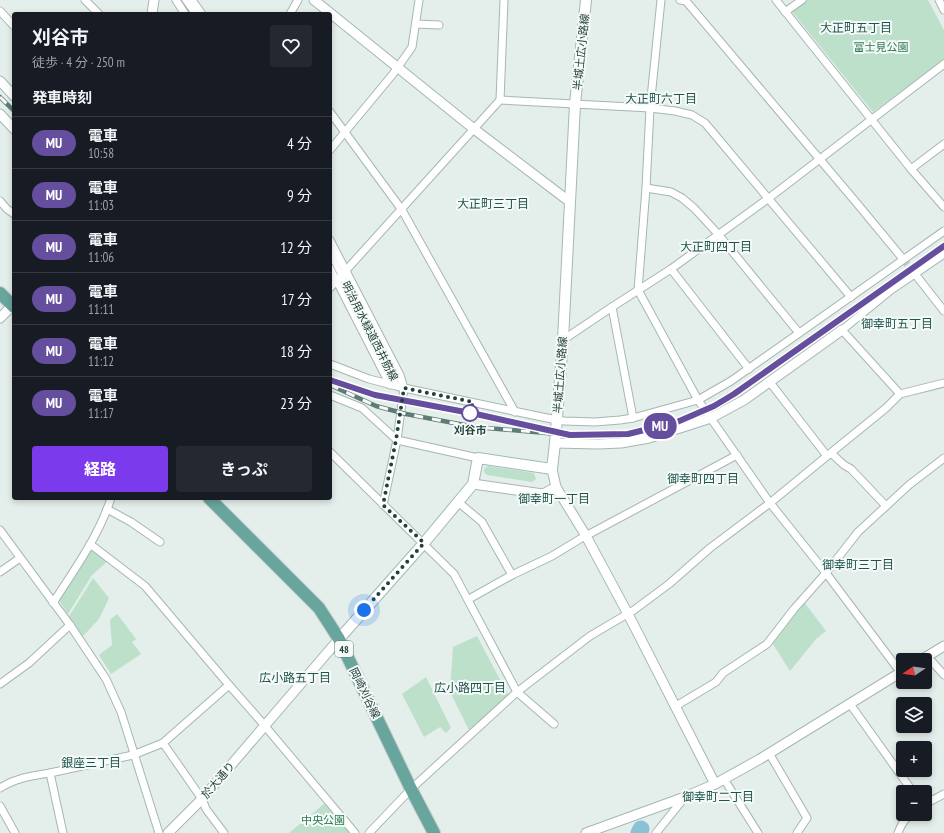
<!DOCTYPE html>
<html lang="ja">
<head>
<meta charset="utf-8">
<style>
	:root { --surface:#171b24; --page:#242831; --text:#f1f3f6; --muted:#9ea1a6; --line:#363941; --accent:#7c3aed }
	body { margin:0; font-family:"PT Sans Narrow","Noto Sans JP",sans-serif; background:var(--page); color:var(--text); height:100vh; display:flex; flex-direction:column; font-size:15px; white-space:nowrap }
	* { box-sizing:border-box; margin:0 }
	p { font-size:13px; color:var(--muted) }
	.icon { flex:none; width:22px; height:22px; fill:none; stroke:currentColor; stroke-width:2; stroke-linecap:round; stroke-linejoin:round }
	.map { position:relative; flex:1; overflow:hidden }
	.side { position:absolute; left:12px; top:12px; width:320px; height:488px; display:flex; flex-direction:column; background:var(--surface); border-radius:4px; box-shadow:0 2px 6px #0003 }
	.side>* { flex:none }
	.badge { padding:0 8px; border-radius:13px; font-size:14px; line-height:26px }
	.needle { width:26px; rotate:257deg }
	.tools { position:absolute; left:896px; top:653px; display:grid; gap:8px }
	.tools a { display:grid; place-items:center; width:36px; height:36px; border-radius:4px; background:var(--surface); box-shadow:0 2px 6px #0003; font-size:20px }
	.you { position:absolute; width:20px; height:20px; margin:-10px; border:3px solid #fff; border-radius:50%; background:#1a73e8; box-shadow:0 0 0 6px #1a73e833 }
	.map>.badge { position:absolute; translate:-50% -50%; box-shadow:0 0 0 2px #fff }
	h2 { padding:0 20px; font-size:15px; line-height:36px }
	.round { display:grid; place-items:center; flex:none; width:42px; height:42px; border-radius:4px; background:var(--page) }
	.headline { display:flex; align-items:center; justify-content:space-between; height:68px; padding:0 20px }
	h1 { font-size:19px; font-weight:700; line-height:30px }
	.action { display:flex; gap:8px; margin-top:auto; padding:8px 20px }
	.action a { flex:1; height:46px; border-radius:4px; background:var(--accent); color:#fff; font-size:16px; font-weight:700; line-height:46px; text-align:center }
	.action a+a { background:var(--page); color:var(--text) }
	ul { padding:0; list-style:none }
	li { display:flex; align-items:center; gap:12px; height:52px; padding:0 20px; border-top:1px solid var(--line) }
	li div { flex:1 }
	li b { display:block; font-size:15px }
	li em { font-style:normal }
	li .badge { min-width:44px; font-weight:700; text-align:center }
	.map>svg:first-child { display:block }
</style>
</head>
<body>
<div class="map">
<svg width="944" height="833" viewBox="0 0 944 833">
	<rect width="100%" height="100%" fill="#e4eeeb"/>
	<!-- green -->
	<g fill="#bde0ca">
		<polygon points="807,0 928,0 944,30 944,60 873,112 791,10"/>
		<polygon points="488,466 534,473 536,479 532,482 487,475 484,472 484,469"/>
		<polygon points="92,548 109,560 92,575 68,614 59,600"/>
		<polygon points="93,578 109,598 99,619 82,637 68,618"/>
		<polygon points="804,602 826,631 816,639 790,671 771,641"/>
		<polygon points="117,614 136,639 132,642 141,654 111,674 99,655 112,645 110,620"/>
		<polygon points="477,636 508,695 469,730 450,692 453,647"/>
		<polygon points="426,677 451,728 446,733 440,727 424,737 402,694"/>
		<polygon points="325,803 351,833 289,833"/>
	</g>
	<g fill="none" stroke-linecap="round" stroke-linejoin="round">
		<!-- river -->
		<polyline stroke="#8bc1d4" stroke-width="17" points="639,833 641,829"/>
		<!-- minor-tunnel -->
		<polyline stroke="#bdcbc8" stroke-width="7" stroke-dasharray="7 3.5" stroke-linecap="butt" points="903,259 915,274"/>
		<defs>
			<g id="pedestrian">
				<polyline points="185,0 195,14"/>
				<polyline points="330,253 398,387"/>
			</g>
			<g id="minor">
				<polyline points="85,0 99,14"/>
				<polyline points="176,0 185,14"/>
				<polyline points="192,0 202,14"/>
				<polyline points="661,0 650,108 646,188 638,290 698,400 770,503 826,573 901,673"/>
				<polyline points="680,0 686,1 855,201 903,259"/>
				<polyline points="776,0 911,169 944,207"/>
				<polyline points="939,0 944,10"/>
				<polyline points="0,11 14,26"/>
				<polyline points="785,12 802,0"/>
				<polyline points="290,14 298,0"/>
				<polyline points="416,24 439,25"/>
				<polyline points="500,100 650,108 675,111 692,115 705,123 851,297"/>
				<polyline points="330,112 402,210 515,412"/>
				<polyline points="330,150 393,74 412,47 419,0"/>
				<polyline points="911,169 944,144"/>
				<polyline points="646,188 671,192 682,198 694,208 718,234 799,333"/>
				<polyline points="0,201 7,209 14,214"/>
				<polyline points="330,240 400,375 404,388 397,440 383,505"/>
				<polyline points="330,268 390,385"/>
				<polyline points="671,269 749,369"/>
				<polyline points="915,274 944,311"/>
				<polyline points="330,288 500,100 504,0"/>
				<polyline points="612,307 633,418"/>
				<polyline points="563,340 612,307 671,269 769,198 944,64"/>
				<polyline points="330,364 369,379 404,388 547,418 564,421 595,422 620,420 633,418 698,400 731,381 944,231"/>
				<polyline points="769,381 827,456"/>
				<polyline points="900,394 842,330 891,290 944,254"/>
				<polyline points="330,395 362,408 397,440 478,458"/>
				<polyline points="330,452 454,574 517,692 554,724"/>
				<polyline points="831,453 844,465 851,469 886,506"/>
				<polyline points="458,502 482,522 512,575"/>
				<polyline points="107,509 131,522 160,542"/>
				<polyline points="0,530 70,625 106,679 121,712 159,833"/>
				<polyline points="90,544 145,586 229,685 259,719 355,833"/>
				<polyline points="0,572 20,558"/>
				<polyline points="469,599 512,575 552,556 580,539 737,455"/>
				<path d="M53,603C74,570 99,536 111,498"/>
				<polyline points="927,656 944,675"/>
				<polyline points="0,684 29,663 70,625"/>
				<polyline points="850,704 913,792"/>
				<polyline points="676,706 716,682 723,673 767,644 794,609 826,573 858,532 909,485 944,458"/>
				<polyline points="163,743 202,799 206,809 224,833"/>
				<polyline points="769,753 807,818 797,833"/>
				<polyline points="50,773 133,755 163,743 229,685"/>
				<polyline points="724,779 758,833"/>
				<path d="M0,788C16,778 31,776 50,773L63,833"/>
				<polyline points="925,804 944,794"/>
				<polyline points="0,806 15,833"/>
				<polyline points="369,833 411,789 517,692 590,636 634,610 669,584 710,548 770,503 827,456 886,408 900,394 944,383"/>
				<polyline points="656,833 685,797"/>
				<path d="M898,833C901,825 904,819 911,814"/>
			</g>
			<g id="tertiary">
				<polyline points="314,0 474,129 570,202"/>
				<polyline points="152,14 154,0"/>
				<polyline points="0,81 14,96"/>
				<polyline points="0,114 14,129"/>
				<polyline points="0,318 14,304"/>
				<polyline points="555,443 598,444 621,443 649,438 711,418 744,400 842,330"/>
				<polyline points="552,469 556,487 586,536 628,614 715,784"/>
				<polyline points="473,484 543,494 556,487"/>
				<polyline points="921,660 944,646"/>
				<polyline points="168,833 202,799 339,639"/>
				<polyline points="586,833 685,797 715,784 760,759 903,671"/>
			</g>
			<polyline id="secondary" points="339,639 424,543 473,484 478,458 552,469 555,443 563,340 575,104 586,0"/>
			<g id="primary">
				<polyline points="0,293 14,307"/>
				<polyline points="209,498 319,608 339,639 411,789 434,833"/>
			</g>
		</defs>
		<!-- pedestrian casing -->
		<use href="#pedestrian" stroke="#a6b7b3" stroke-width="8"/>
		<!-- minor casing -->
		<use href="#minor" stroke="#a6b7b3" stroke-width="9"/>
		<!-- tertiary casing -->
		<use href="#tertiary" stroke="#a6b7b3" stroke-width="11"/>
		<!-- secondary casing -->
		<use href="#secondary" stroke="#a2bab4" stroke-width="12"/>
		<!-- primary casing -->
		<use href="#primary" stroke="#c1cac8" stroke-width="14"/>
		<!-- pedestrian -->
		<use href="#pedestrian" stroke="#fff" stroke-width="5.5"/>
		<!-- minor -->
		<use href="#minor" stroke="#fff" stroke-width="7"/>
		<!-- tertiary -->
		<use href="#tertiary" stroke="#fff" stroke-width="9"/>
		<!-- secondary -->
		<use href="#secondary" stroke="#fff" stroke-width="10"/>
		<!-- primary -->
		<use href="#primary" stroke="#68a59c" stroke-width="12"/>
		<defs>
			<g id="rail">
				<polyline points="0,97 14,111"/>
				<polyline points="330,380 375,395 539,428"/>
				<polyline points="330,385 376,406 406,414 475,427 570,435 628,434 677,422 714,406 744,388 944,246"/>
			</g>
		</defs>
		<!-- rail casing -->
		<use href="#rail" stroke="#5e7c77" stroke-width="4.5"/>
		<!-- rail -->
		<use href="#rail" stroke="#f5faf8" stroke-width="3" stroke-dasharray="9" stroke-linecap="butt"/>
	</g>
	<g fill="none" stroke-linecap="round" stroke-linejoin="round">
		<defs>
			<polyline id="line" points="330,380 375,395 476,414 570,435 628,434 677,422 714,406 734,394 944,246"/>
		</defs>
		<!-- line casing -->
		<use href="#line" stroke="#fff" stroke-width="9"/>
		<!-- line -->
		<use href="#line" stroke="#654e9e" stroke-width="6"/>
		<!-- walk -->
		<polyline stroke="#23413c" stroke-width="4" stroke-dasharray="0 7.2" points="364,610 424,543 383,505 396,440 404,388 473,402 470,413"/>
	</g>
	<!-- markers -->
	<circle fill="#fff" stroke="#654e9e" stroke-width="2" cx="470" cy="413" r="8"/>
	<g text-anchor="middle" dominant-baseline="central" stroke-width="4" stroke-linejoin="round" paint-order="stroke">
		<!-- shield labels -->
		<rect fill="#f5faf8" stroke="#627874" stroke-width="1" x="335" y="641" width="18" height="16" rx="3"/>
		<g font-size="10" font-weight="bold" fill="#23413c">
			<text x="344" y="649">48</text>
		</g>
		<!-- park labels -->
		<g font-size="11" fill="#2b7952" stroke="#f5faf8">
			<text x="881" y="47">富士見公園</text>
			<text x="323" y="820">中央公園</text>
		</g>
		<!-- street labels -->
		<g font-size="11" fill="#23413c" stroke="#f5faf8">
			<text transform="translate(581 52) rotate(-84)">半城土広小路線</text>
			<text transform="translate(370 331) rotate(63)">明治用水緑道西井筋線</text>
			<text transform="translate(560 375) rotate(-86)">半城土広小路線</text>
			<text transform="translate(365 693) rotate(64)">岡崎刈谷線</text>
			<text transform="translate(218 780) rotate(-49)">於大通り</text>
		</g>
		<!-- stop labels -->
		<g font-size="11" font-weight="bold" fill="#23413c" stroke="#f5faf8">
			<text x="470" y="430">刈谷市</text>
		</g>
		<!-- neighbourhood labels -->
		<g font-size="12" fill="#1e544c" stroke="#f5faf8">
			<text x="856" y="27">大正町五丁目</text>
			<text x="661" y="98">大正町六丁目</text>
			<text x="493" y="203">大正町三丁目</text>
			<text x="716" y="246">大正町四丁目</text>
			<text x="897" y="323">御幸町五丁目</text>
			<text x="703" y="478">御幸町四丁目</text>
			<text x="554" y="498">御幸町一丁目</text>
			<text x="858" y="564">御幸町三丁目</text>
			<text x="295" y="677">広小路五丁目</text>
			<text x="470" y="687">広小路四丁目</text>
			<text x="91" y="762">銀座三丁目</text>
			<text x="718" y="796">御幸町二丁目</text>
		</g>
	</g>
</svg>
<div class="tools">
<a><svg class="needle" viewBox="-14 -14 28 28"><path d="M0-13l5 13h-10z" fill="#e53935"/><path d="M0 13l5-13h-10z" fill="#9ea1a6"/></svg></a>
<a><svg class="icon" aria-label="layers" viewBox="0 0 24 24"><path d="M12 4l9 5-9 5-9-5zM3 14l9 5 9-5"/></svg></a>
<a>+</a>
<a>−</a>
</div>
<div class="you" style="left:364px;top:610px"></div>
<b class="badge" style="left:660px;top:426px;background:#654e9e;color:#fff">MU</b>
<section class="side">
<div class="headline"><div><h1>刈谷市</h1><p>徒歩 · 4 分 · 250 m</p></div><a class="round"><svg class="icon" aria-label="heart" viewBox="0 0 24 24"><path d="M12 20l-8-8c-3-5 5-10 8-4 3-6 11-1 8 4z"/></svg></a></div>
<h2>発車時刻</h2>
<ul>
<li><span class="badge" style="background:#654e9e;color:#fff">MU</span><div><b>電車</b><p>10:58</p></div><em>4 分</em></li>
<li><span class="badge" style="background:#654e9e;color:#fff">MU</span><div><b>電車</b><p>11:03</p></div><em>9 分</em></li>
<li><span class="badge" style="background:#654e9e;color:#fff">MU</span><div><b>電車</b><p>11:06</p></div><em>12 分</em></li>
<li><span class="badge" style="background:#654e9e;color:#fff">MU</span><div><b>電車</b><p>11:11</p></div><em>17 分</em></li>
<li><span class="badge" style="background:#654e9e;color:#fff">MU</span><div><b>電車</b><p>11:12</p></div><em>18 分</em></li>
<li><span class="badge" style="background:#654e9e;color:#fff">MU</span><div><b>電車</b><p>11:17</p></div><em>23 分</em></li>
</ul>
<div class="action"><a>経路</a><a>きっぷ</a></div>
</section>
</div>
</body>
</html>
